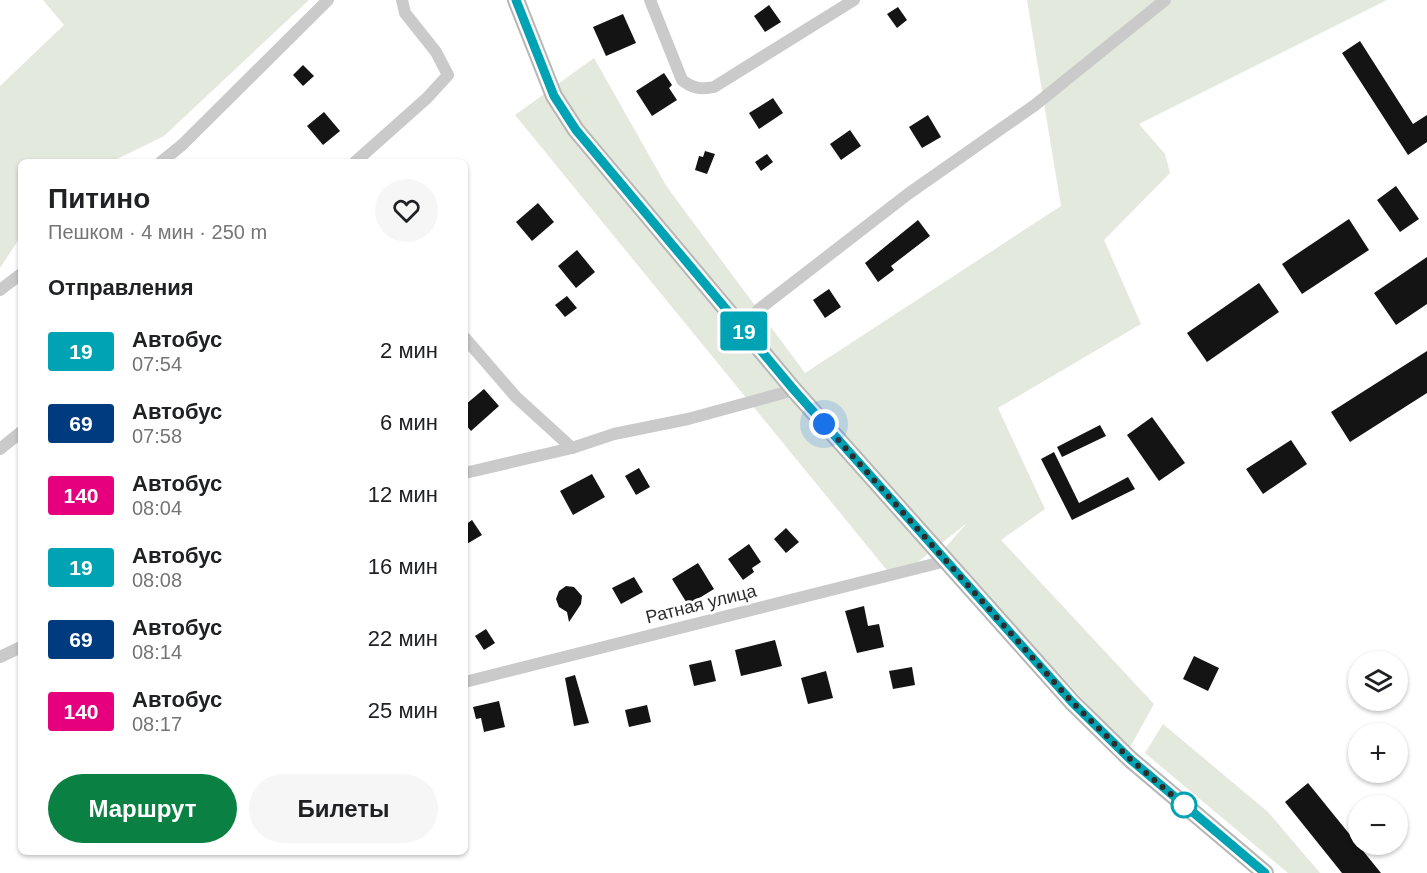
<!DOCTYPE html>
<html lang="ru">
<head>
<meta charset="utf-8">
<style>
	:root { --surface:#fff; --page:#f6f6f6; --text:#202124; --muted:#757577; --accent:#0b8043 }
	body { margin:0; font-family:Arial,sans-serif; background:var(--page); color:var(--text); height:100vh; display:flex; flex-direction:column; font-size:22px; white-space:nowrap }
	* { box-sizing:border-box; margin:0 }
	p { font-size:20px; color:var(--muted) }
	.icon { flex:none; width:33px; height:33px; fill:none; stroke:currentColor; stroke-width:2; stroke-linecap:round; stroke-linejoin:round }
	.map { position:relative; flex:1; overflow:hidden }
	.sheet { position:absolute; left:18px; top:159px; width:450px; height:696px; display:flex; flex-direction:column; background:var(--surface); border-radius:9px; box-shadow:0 2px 4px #0004 }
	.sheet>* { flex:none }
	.badge { padding:0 12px; border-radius:4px; font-size:21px; line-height:39px }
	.tools { position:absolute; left:1348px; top:651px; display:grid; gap:12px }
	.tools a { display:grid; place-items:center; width:60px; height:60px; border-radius:50%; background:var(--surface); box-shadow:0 2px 4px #0004; font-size:30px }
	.you { position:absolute; width:30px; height:30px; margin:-15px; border:4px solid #fff; border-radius:50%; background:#1a73e8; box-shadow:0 0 0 9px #1a73e833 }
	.map>.badge { position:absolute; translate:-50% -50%; box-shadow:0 0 0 3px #fff }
	h2 { padding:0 30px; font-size:22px; line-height:54px }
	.round { display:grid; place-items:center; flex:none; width:63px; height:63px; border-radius:32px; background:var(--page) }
	.head { display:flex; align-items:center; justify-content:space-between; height:102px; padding:0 30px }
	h1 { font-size:28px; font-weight:700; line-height:45px }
	.primary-button { display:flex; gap:12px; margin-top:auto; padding:12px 30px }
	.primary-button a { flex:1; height:69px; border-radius:36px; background:var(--accent); color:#fff; font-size:24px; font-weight:700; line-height:69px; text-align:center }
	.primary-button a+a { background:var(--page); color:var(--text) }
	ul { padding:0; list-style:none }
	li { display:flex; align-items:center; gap:18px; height:72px; padding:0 30px }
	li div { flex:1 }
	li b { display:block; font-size:22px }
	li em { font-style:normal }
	li .badge { min-width:66px; font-weight:700; text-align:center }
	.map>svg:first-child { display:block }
</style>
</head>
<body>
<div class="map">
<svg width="1427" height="873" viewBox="0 0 1427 873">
	<rect width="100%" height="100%" fill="#fff"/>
	<!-- green -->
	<g fill="#e3e9dc">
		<polygon points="43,0 309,0 164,136 111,162 21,162 21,236 0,268 0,86 64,25"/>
		<polygon points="1027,0 1387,0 1139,124 1165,154 1170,173 1104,240 1141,324 998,408 1045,509 1001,540 1154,704 1129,749 943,550 967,523 895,580 515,115 594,58 667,187 805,373 1061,206"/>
		<polygon points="1163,724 1268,812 1320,873 1288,873 1145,753"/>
	</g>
	<!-- building -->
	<g fill="#141414">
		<polygon points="769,5 781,22 765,32 754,16"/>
		<polygon points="898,7 907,20 897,28 887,14"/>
		<polygon points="623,14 636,43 606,56 593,27"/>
		<polygon points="1360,41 1413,124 1427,115 1427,142 1408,155 1342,53"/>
		<polygon points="303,65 314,76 303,86 293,75"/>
		<polygon points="664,73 672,85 669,88 677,100 652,116 636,91"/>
		<polygon points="773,98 783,113 759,129 749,113"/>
		<polygon points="324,112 340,131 323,145 307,126"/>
		<polygon points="928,115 941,137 922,148 909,127"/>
		<polygon points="850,130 861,146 841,160 830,144"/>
		<polygon points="705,151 715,154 707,174 695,170 699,156 703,157"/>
		<polygon points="767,154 773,162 761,171 755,162"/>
		<polygon points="1396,186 1419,219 1400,232 1377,200"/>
		<polygon points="538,203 554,222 532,241 516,222"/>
		<polygon points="1349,219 1369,250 1302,294 1282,264"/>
		<polygon points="918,220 930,236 891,266 894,270 878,282 865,263"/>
		<polygon points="577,250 595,272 576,288 558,266"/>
		<polygon points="1427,257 1427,304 1396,325 1374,293"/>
		<polygon points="1259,283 1279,312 1207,362 1187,333"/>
		<polygon points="829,289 841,307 825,318 813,300"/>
		<polygon points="567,296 577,308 565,317 555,305"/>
		<polygon points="1427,351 1427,393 1350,442 1331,412"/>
		<polygon points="484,389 499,406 471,431 465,424 465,405"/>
		<polygon points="1152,417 1185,463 1159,481 1127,435"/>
		<polygon points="1100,425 1106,436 1062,457 1057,447"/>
		<polygon points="1291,440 1307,464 1263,494 1246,469"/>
		<polygon points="1054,452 1079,503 1128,477 1135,489 1072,520 1041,459"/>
		<polygon points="639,468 650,487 636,495 625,476"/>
		<polygon points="592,474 605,497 573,515 560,491"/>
		<polygon points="472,520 482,535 465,545 465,525"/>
		<polygon points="786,528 799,542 786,553 774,539"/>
		<polygon points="749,544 761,562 752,568 754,572 743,580 728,559"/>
		<polygon points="698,563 714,589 688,605 672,579"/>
		<polygon points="634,577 643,592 621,604 612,588"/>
		<polygon points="566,586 574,587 582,596 581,604 569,622 567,612 559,607 556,599 559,591"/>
		<polygon points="864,606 868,626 879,624 884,647 857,653 845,611"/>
		<polygon points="486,629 495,643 484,650 475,636"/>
		<polygon points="775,640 782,666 741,676 735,650"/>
		<polygon points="1194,656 1219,668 1208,691 1183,679"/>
		<polygon points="711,660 716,681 694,686 689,665"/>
		<polygon points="912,667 915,685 893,689 889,671"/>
		<polygon points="826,671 833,698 808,704 801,678"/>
		<polygon points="575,675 589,723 574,726 565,678"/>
		<polygon points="499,701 505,727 484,732 481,718 476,719 473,707"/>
		<polygon points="647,705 651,722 629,727 625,710"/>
		<polygon points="1308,783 1381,873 1342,873 1285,802"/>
	</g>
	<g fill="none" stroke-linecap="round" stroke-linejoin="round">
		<!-- street -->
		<g stroke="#cacaca" stroke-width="12">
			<path d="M650,0L682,80C692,88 701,90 714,87L854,0"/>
			<polyline points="161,162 182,145 328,0"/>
			<polyline points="355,162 427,98 448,75 436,52 405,13 402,0"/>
			<polyline points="0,290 21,274"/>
			<polyline points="758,310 908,194 1035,105 1165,0"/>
			<polyline points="465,338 516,397 572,448"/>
			<polyline points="0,449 21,432"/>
			<polyline points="465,473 572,448 614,434 688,419 794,390"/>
			<polyline points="0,657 21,647"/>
			<polyline points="465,682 946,561"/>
		</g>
		<!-- secondary -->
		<polyline stroke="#b7b7b7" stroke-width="18" points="516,0 554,96 576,130 794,390 1072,702 1130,759 1265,873"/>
	</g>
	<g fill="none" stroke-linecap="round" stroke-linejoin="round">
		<defs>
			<polyline id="line" points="516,0 554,96 576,130 794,390 1072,702 1130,759 1265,873"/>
		</defs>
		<!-- line casing -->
		<use href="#line" stroke="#fff" stroke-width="14"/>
		<!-- line -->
		<use href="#line" stroke="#00a3b4" stroke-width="9"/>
		<!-- walk -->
		<polyline stroke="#2d2d2d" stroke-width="6" stroke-dasharray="0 10.8" points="824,424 1072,702 1130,759 1187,808 1184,805"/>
	</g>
	<!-- markers -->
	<circle fill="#fff" stroke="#00a3b4" stroke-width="3" cx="1184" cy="805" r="12"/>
	<g text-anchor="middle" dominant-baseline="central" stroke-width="6" stroke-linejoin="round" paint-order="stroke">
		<!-- street labels -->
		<g font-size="18" fill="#2d2d2d" stroke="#fff">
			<text transform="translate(701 604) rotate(-14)">Ратная улица</text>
		</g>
	</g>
</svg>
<div class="tools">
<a><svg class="icon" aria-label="layers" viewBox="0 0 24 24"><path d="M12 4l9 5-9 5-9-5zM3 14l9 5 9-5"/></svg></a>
<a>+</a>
<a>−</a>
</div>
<div class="you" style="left:824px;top:424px"></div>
<b class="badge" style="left:744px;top:331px;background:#00a3b4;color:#fff">19</b>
<section class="sheet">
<div class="head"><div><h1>Питино</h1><p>Пешком · 4 мин · 250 m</p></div><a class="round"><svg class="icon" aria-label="heart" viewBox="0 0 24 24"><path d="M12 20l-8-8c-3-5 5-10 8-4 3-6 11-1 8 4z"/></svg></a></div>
<h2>Отправления</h2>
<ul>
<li><span class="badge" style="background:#00a3b4;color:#fff">19</span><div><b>Автобус</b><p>07:54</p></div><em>2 мин</em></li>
<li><span class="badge" style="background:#003b80;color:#fff">69</span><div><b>Автобус</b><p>07:58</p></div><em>6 мин</em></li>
<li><span class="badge" style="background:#e6007e;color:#fff">140</span><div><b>Автобус</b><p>08:04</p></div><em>12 мин</em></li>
<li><span class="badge" style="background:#00a3b4;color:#fff">19</span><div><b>Автобус</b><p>08:08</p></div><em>16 мин</em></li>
<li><span class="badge" style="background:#003b80;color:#fff">69</span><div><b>Автобус</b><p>08:14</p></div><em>22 мин</em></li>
<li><span class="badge" style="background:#e6007e;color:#fff">140</span><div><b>Автобус</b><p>08:17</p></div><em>25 мин</em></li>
</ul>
<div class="primary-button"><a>Маршрут</a><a>Билеты</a></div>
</section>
</div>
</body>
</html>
